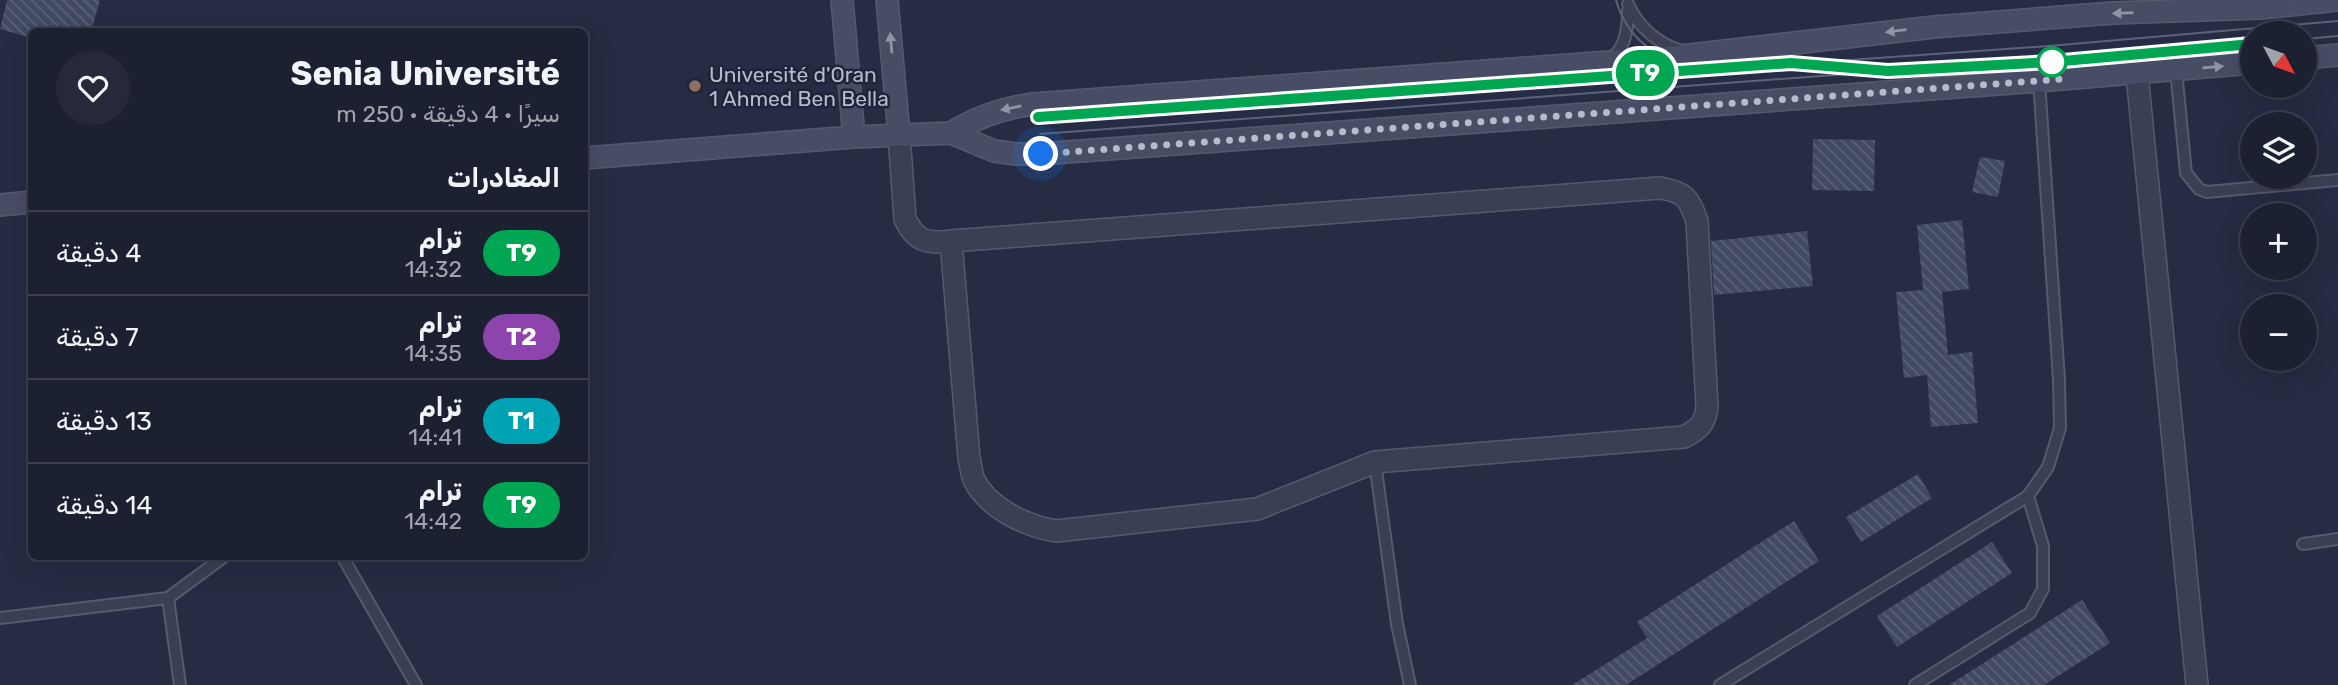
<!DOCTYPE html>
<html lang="ar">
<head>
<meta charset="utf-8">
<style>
	:root { --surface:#1c2132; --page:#25293a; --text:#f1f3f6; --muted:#a0a3ac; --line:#3a3e4d }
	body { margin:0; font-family:Rubik,Cairo,sans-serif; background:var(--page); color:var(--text); direction:rtl; height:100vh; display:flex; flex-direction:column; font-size:26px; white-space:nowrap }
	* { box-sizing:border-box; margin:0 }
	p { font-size:23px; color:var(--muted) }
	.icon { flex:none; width:38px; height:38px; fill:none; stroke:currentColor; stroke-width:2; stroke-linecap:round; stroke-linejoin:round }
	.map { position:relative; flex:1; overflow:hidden; direction:ltr }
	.side { position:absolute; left:28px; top:28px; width:560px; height:532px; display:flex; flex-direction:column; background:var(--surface); border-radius:10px; box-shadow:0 7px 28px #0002,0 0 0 2px var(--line); direction:rtl }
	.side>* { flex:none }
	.badge { padding:0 14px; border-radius:23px; font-size:24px; line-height:46px }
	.needle { width:46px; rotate:131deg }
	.fabs { position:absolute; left:2240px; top:21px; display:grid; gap:14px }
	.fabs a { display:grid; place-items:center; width:77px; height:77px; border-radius:50%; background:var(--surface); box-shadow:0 7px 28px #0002,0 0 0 2px var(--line); font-size:35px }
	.you { position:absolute; width:35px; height:35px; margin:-18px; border:5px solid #fff; border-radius:50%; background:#1a73e8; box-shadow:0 0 0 10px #1a73e833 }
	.map>.badge { position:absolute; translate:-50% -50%; box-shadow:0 0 0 4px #fff }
	h2 { padding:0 28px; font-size:26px; line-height:63px }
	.round { display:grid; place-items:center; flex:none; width:74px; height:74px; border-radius:37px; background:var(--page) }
	.head { display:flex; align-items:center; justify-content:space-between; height:119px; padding:0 28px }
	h1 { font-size:33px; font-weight:700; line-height:52px }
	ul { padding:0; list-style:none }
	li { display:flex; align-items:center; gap:21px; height:84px; padding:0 28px; border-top:2px solid var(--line) }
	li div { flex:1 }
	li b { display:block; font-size:26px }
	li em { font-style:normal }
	li .badge { min-width:77px; font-weight:700; text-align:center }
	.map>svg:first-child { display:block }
</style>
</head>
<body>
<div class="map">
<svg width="2338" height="685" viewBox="0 0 2338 685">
	<defs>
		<pattern id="building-back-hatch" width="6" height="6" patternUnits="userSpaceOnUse" patternTransform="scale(1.75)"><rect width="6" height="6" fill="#424963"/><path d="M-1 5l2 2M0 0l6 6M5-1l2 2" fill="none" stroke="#5b6178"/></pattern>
	</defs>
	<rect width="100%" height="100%" fill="#252c43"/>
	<!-- building -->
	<g fill="url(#building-back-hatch)">
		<polygon points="7,0 100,0 91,32 32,32 32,38 0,29"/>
		<polygon points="1813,139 1875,140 1874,191 1812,190"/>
		<polygon points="1980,157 2005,161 1998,197 1972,192"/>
		<polygon points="1962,220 1969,289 1942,292 1948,355 1972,352 1978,423 1931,427 1927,375 1904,378 1896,292 1923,290 1917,225"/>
		<polygon points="1807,231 1813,286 1714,295 1711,241"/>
		<polygon points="1918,474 1932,498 1861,542 1846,517"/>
		<polygon points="1794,521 1819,561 1626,685 1572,685 1647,638 1637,622"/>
		<polygon points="1992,542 2012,573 1897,647 1877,616"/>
		<polygon points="2082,600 2110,643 2044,685 1949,685"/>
	</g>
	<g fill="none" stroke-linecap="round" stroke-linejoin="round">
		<defs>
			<g id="lane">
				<path d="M1628,4C1638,27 1658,44 1682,51"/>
				<path d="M1608,60C1625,52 1628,27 1628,10"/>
				<polyline points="2176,70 2186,173 2199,189 2207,192 2338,180"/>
				<polyline points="1375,462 1397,624 1410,685"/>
				<polyline points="2303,544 2338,539"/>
				<polyline points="342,556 416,685"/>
				<polyline points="168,598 180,685"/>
				<polyline points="0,618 168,598 225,556"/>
				<polyline points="1720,685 2028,496 2048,467 2060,428 2059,380 2039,81"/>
				<polyline points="1915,685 2030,613 2043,589 2043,546 2028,496"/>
			</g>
			<g id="street">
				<polyline points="2137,74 2197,685"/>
				<path d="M899,134L905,219C916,242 928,244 951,241L1660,188C1685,192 1689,198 1697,221L1707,406C1706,423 1699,429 1684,437L1375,462L1257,509L1056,531C1026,526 989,509 974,480C971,473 971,465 969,458L951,241"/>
			</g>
			<g id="secondary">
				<polyline points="842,0 854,137"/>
				<polyline points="887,0 899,134"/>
				<polyline points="2305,58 2338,55"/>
				<path d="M951,133C977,117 1003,108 1033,104L1664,58L1934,27L2113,13L2261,8L2338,0"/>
				<polyline points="584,158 854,137 951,133 994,151 1017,154 1040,154 2039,81 2252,63"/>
				<polyline points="0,205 32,202"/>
			</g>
		</defs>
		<!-- lane casing -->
		<use href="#lane" stroke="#555a6d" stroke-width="14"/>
		<!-- street casing -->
		<use href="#street" stroke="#555a6d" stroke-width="24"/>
		<!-- secondary casing -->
		<use href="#secondary" stroke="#555a6d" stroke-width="24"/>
		<!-- lane -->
		<use href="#lane" stroke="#3a3f53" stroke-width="10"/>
		<!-- street -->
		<use href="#street" stroke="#3a3f53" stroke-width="21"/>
		<!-- secondary -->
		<use href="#secondary" stroke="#484d66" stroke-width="21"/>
		<!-- tram -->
		<g stroke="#5c627a" stroke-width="2">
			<path d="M1616,0C1626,36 1654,58 1689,66"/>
			<polyline points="2305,39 2338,36"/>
			<polyline points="1038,117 2049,46 2338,21"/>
			<polyline points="1040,134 1888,71 2052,62 2252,44"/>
		</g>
	</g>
	<!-- one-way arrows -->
	<defs><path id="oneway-solid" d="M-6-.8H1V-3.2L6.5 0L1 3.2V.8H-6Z" transform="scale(1.75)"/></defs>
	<g fill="#9094a9">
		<use href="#oneway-solid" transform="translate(2123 13) rotate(178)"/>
		<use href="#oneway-solid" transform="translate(1896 31) rotate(173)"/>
		<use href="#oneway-solid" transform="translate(891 43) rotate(-95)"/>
		<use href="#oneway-solid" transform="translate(2213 67) rotate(-5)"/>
		<use href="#oneway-solid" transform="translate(1011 108) rotate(169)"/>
	</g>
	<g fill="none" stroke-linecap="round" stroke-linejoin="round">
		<defs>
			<polyline id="line" points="1038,117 1791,63 1888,71 2052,62 2252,44"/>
		</defs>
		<!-- line casing -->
		<use href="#line" stroke="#fff" stroke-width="16"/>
		<!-- line -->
		<use href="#line" stroke="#00a651" stroke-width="10"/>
		<!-- walk -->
		<polyline stroke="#b7bbcd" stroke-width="7" stroke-dasharray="0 12.6" points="1041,154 2063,79 2052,62"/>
	</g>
	<!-- markers -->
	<circle fill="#fff" stroke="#00a651" stroke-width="3.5" cx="2052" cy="62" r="14"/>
	<circle fill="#8d6e63" stroke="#1f2438" stroke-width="2.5" cx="695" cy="86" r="7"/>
	<g text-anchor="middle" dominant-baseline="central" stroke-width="5" stroke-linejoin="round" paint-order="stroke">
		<!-- poi labels -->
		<g font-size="21" fill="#b7bbcd" stroke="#1f2438" text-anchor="start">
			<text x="709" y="74">Université d'Oran<tspan x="709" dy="24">1 Ahmed Ben Bella</tspan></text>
		</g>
	</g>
</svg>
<div class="fabs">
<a><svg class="needle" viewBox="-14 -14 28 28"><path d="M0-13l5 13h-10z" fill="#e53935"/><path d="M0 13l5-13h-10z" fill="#a0a3ac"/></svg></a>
<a><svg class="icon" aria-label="layers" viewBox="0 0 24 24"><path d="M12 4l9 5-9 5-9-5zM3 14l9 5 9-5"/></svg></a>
<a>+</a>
<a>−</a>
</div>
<div class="you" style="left:1041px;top:154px"></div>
<b class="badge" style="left:1645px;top:73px;background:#00a651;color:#fff">T9</b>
<section class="side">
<div class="head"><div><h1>Senia Université</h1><p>سيرًا · 4 دقيقة · 250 m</p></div><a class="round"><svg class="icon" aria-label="heart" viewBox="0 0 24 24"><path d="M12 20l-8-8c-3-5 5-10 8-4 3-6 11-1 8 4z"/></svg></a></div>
<h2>المغادرات</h2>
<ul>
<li><span class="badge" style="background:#00a651;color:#fff">T9</span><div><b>ترام</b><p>14:32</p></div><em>4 دقيقة</em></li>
<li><span class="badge" style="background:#8e44ad;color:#fff">T2</span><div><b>ترام</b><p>14:35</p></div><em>7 دقيقة</em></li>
<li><span class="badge" style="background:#00a3b4;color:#fff">T1</span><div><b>ترام</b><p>14:41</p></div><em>13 دقيقة</em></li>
<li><span class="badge" style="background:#00a651;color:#fff">T9</span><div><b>ترام</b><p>14:42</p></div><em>14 دقيقة</em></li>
</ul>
</section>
</div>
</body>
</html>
